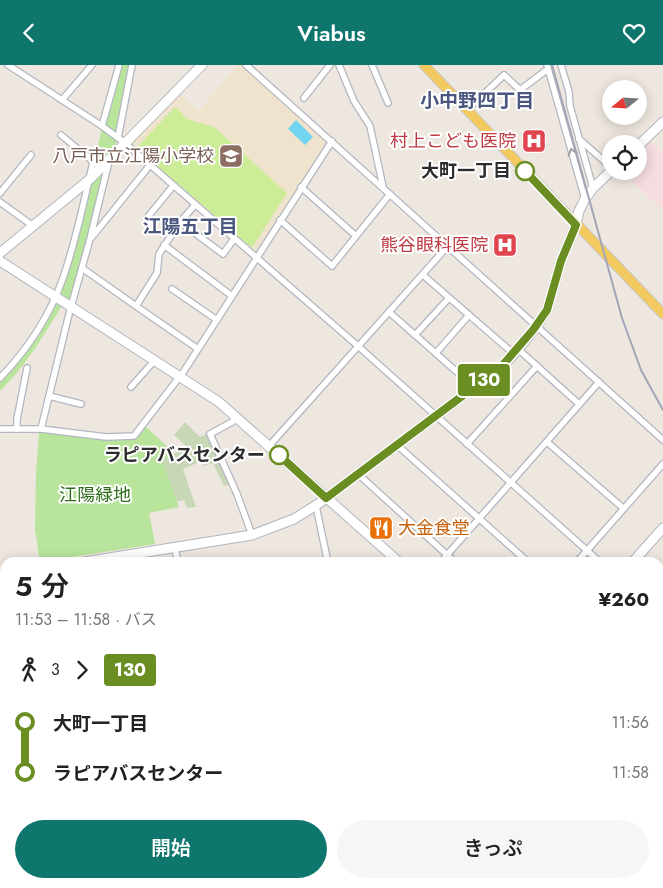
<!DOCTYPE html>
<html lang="ja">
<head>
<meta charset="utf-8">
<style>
	:root { --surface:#fff; --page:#f6f6f6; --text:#222; --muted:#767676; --accent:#0f766e }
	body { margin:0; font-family:Jost,"Noto Sans JP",sans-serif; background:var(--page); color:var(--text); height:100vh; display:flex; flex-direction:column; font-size:19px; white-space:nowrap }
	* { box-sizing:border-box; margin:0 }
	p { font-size:16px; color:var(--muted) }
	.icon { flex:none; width:28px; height:28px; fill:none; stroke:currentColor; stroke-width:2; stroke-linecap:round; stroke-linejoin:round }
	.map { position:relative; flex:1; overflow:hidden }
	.sheet { position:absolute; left:0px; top:492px; width:664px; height:331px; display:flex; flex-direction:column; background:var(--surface); border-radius:15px 15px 0 0; box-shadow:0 2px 12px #0003 }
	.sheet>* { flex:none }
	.badge { padding:0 10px; border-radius:4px; font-size:18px; line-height:32px }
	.needle { width:32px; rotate:252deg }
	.tools { position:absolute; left:602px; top:15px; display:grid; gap:10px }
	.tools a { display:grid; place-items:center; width:45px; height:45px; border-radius:50%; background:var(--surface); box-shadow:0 2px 12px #0003; font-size:25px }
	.map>.badge { position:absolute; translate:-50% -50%; box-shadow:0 0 0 2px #fff }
	.legs { display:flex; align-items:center; gap:8px; height:55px; padding:0 15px; font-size:16px }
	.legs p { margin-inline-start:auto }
	.headline { display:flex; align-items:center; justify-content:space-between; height:85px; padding:0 15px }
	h1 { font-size:28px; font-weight:600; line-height:38px }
	.button { display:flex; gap:10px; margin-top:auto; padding:10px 15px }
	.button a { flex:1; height:58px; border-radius:30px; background:var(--accent); color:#fff; font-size:20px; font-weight:600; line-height:58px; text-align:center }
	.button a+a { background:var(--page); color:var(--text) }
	ul { padding:0 15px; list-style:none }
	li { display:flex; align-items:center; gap:18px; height:50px; font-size:19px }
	li i { display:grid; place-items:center; width:8px; height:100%; margin:0 6px; background:currentColor }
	li i::after { content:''; width:12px; height:12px; margin:-6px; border:4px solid; border-radius:50%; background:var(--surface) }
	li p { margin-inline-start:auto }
	li:first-child i { background:linear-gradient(#0000 50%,currentColor 0) }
	li:last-child i { background:linear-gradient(currentColor 50%,#0000 0) }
	header { display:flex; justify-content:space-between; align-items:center; height:65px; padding:0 15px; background:var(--accent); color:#fff; font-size:22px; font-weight:600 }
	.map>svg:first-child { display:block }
</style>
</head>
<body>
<header><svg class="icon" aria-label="back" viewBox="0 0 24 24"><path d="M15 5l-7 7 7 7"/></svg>Viabus<svg class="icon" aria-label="heart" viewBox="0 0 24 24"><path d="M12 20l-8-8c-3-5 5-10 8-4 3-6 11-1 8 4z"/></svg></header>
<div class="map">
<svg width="663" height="823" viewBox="0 0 663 823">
	<rect width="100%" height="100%" fill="#eee7df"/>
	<!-- education -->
	<polygon fill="#f0e3ce" points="238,0 246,0 332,76 256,193 125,78 176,26 199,46"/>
	<!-- medical -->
	<polygon fill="#f5dddf" points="649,75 661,88 663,87 663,145 620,106 639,106 639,86"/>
	<!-- green -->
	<g fill="#b8e59b">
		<path d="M119,0H132L118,73L109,96L71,242L64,237C44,270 28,298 0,326V313L32,272L63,213Z"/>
		<polygon points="145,361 174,388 163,396 179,442 149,448 155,479 40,497 35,465 36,409 39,367 131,375 135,374"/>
		<polygon points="5,657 5,745 0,752 0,709 2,708 0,697 0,662"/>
	</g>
	<!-- cemetery -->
	<polygon fill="#c8d8b6" points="185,357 200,372 207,369 230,419 224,421 213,398 204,401 202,396 183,404 196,442 187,443 184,435 177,436 162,396 186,381 174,370"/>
	<!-- pitch -->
	<polygon fill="#ccec97" points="174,43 177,43 187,54 214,62 287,128 253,181 251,182 136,83"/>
	<!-- water -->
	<polygon fill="#71d5f1" points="296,55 313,72 305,80 288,64"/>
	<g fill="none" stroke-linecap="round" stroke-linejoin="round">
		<defs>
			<g id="street">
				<polyline points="8,0 102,61 125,78 359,282 601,498"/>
				<polyline points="246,0 663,375"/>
				<polyline points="339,0 354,36 370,61 383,122"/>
				<polyline points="372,0 388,38"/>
				<polyline points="547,0 585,134"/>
				<polyline points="561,0 569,27 570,41 593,123"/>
				<polyline points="304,33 330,0"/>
				<polyline points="62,35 92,0"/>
				<polyline points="467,45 504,10 520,25 548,4"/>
				<polyline points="102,61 119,0"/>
				<polyline points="61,70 96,99"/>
				<polyline points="118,73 132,0"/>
				<polyline points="579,74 611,102"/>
				<polyline points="301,122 356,171"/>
				<polyline points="0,128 31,90"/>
				<polyline points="0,137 33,161"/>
				<polyline points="147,153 173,121"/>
				<polyline points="280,155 332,201 390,129"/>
				<polyline points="180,157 223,189 234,174"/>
				<polyline points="92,172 150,100"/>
				<polyline points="164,180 232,231"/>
				<polyline points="82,203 136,241 157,208 159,189 180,157 195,140"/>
				<polyline points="423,210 514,289"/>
				<polyline points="172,224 217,255"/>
				<polyline points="136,241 198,284"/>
				<polyline points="389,247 474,322"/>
				<polyline points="415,270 449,233"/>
				<polyline points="518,284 579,339"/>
				<polyline points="436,288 469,250"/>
				<path d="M0,313C27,285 50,250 63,213C76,176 84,136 93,97"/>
				<polyline points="131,322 155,295"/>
				<polyline points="49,331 81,339"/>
				<polyline points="237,353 232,357 210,369 237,429 252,470"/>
				<polyline points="0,364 41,364 106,372 134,371 184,306 332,76"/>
				<polyline points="17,364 17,354 27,303"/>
				<polyline points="41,364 69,249 90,174 109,96"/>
				<polyline points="547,377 623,443"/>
				<polyline points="467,379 537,301"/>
				<polyline points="397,380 529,498"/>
				<polyline points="269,381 447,182"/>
				<polyline points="358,409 456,498"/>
				<polyline points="316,441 328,498"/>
				<polyline points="175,483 178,498"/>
				<polyline points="440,498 599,317"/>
				<polyline points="576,498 663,399"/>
				<polyline points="659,541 663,537"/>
				<polyline points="659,549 663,553"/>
				<polyline points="659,613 663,617"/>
				<polyline points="659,675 663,679"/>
				<polyline points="659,781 663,784"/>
				<polyline points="138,819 139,823"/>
				<polyline points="358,819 358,823"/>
				<polyline points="528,819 528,823"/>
				<polyline points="579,819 579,823"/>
				<polyline points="294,823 297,819"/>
			</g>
			<g id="secondary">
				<polyline points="639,80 663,57"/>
				<polyline points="0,188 90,114 202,0"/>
				<polyline points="0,196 219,337 400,498"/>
				<polyline points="78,498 252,470 294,454 318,439 501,302 514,289 537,261 547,245 561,196 576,160 579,146 585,134 593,123 611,106"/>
				<polyline points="632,498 663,463"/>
				<polyline points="0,510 5,509"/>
				<polyline points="0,532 5,557"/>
				<polyline points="659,728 663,731"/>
				<polyline points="57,819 58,823"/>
				<polyline points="466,819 467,823"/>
			</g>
			<polyline id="primary" points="424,0 663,249"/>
		</defs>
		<!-- street casing -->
		<use href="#street" stroke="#b3b6c0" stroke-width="8"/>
		<!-- secondary casing -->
		<use href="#secondary" stroke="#b3b6c0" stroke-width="11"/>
		<!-- primary casing -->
		<use href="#primary" stroke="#c8c8c8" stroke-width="11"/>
		<!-- street -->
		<use href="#street" stroke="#fff" stroke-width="5.5"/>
		<!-- secondary -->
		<use href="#secondary" stroke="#fff" stroke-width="9"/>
		<!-- primary -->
		<use href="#primary" stroke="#f3ca5f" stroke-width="9"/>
		<!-- rail -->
		<polyline stroke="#a1a5b7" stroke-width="2" points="552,0 622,253 641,305 663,345"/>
	</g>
	<!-- one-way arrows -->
	<defs><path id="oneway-chevron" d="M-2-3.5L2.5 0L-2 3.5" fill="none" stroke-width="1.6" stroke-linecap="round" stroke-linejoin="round" transform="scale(1.25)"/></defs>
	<use stroke="#a0a0a0" href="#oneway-chevron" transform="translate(572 87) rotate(-106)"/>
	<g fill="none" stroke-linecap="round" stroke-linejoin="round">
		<defs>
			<polyline id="line-1" points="279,390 326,433 501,302 533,265 547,245 561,196 576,160 525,106"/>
		</defs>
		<!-- line-1 casing -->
		<use href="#line-1" stroke="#fff" stroke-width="11"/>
		<!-- line-1 -->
		<use href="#line-1" stroke="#6b8e23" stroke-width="8"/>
	</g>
	<!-- icons -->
	<defs>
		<symbol id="hospital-square" viewBox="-11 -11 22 22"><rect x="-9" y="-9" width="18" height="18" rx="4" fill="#e0444e" stroke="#fff"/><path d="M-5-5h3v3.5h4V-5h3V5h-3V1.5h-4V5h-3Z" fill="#fff"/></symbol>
		<symbol id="school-square" viewBox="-11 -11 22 22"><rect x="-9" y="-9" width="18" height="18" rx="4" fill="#8d6e63" stroke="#fff"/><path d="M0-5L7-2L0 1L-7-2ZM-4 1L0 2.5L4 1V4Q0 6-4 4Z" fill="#fff"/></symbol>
		<symbol id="restaurant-square" viewBox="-11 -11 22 22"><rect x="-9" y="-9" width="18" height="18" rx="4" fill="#e8710a" stroke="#fff"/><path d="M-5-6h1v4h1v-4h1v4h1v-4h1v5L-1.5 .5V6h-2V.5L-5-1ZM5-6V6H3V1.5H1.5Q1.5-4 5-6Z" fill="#fff"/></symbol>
	</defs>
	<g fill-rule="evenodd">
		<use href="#hospital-square" x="520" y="62" width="28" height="28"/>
		<use href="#school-square" x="217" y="77" width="28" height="28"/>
		<use href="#hospital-square" x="491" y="166" width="28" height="28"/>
		<use href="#restaurant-square" x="367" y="449" width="28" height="28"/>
	</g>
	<!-- markers -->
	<g fill="#fff" stroke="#6b8e23" stroke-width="2.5">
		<circle cx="525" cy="106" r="9"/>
		<circle cx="279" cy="390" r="9"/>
	</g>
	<g text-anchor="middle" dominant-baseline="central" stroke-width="4" stroke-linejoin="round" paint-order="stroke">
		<!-- health labels -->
		<g font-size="18" fill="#be3a42" stroke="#fff" text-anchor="end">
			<text x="516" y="76">村上こども医院</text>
			<text x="488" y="180">熊谷眼科医院</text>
		</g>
		<!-- education labels -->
		<g font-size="18" fill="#785e54" stroke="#fff" text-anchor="end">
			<text x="214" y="91">八戸市立江陽小学校</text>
		</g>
		<!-- stop labels -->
		<g font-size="18" font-weight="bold" fill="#2d2d2d" stroke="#fff" text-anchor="end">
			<text x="511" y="106">大町一丁目</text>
			<text x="265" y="390">ラピアバスセンター</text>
		</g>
		<!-- park labels -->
		<g font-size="18" fill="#2e6d1a" stroke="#fff">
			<text x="95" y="430">江陽緑地</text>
		</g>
		<!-- food labels -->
		<g font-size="18" fill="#c56008" stroke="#fff" text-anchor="start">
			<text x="398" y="463">大金食堂</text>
		</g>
		<!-- neighbourhood labels -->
		<g font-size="19" font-weight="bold" fill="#4b577f" stroke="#fff">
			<text x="477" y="35">小中野四丁目</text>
			<text x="190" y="161">江陽五丁目</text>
		</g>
	</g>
</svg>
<div class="tools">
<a><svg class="needle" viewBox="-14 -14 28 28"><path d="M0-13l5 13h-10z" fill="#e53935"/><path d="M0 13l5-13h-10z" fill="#767676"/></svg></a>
<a><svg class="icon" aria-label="locate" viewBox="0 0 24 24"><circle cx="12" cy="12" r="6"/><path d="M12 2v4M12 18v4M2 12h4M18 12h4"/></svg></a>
</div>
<b class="badge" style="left:484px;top:315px;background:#6b8e23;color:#fff">130</b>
<section class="sheet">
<div class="headline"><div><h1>5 分</h1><p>11:53 – 11:58 · バス</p></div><b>¥260</b></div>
<div class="legs"><svg class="icon" aria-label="walk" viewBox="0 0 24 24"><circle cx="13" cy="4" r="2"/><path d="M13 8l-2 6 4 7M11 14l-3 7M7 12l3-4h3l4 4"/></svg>3<svg class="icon" aria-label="forward" viewBox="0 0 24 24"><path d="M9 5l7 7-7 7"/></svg><b class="badge" style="background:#6b8e23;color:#fff">130</b></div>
<ul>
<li><i style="color:#6b8e23"></i><b>大町一丁目</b><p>11:56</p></li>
<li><i style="color:#6b8e23"></i><b>ラピアバスセンター</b><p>11:58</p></li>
</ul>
<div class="button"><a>開始</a><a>きっぷ</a></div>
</section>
</div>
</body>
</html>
